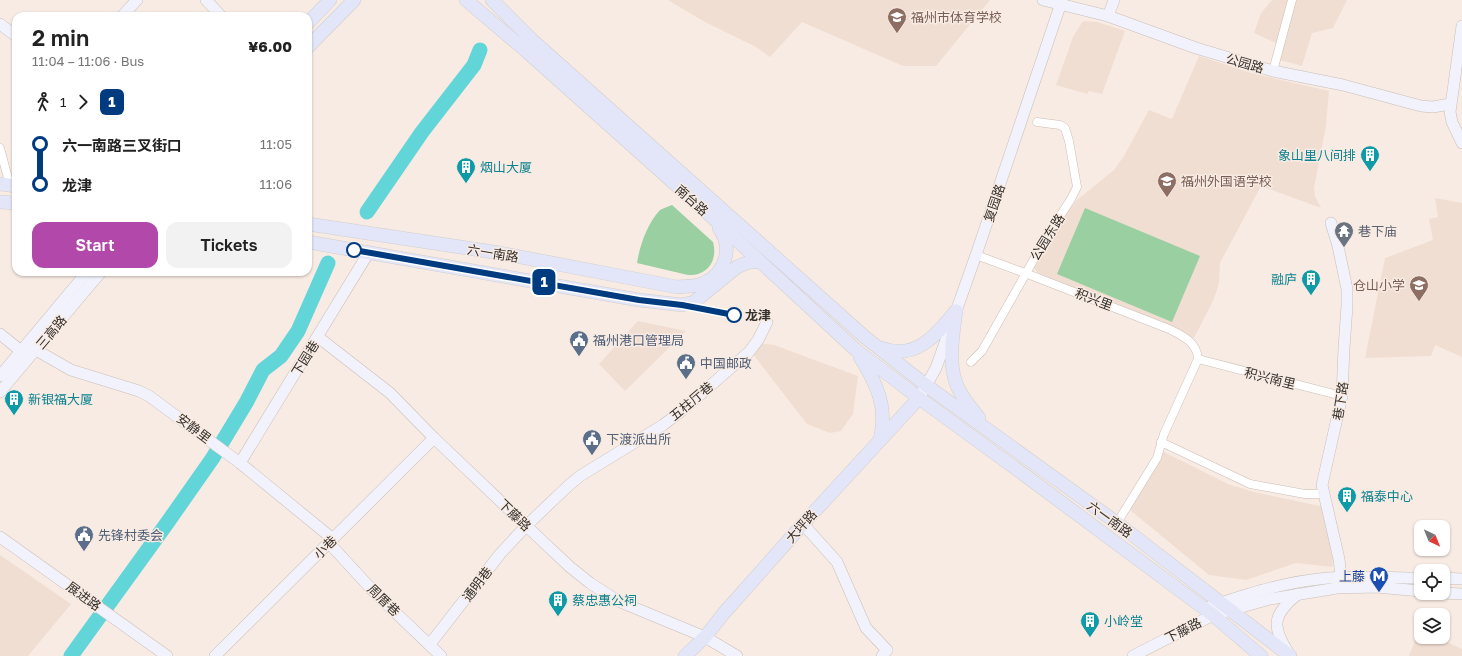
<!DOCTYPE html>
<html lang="en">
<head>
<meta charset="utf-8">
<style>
	:root { --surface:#fff; --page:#f2f2f2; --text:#222; --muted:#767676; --accent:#b248a9 }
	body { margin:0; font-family:"Golos Text","Noto Sans SC",sans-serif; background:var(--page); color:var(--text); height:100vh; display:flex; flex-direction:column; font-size:15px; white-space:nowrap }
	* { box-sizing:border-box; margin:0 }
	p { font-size:13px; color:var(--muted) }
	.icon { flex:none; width:22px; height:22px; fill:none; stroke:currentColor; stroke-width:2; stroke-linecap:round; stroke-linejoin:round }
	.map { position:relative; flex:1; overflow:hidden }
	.panel { position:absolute; left:12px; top:12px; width:300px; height:264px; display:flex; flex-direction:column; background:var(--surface); border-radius:12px; box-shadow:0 1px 3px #0004 }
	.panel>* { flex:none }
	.badge { padding:0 8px; border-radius:6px; font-size:14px; line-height:26px }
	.needle { width:26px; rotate:137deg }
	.fabs { position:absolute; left:1414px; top:520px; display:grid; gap:8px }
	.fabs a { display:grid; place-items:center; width:36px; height:36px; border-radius:8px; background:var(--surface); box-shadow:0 1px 3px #0004; font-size:20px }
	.map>.badge { position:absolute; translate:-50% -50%; box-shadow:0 0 0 2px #fff }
	.legs { display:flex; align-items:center; gap:6px; height:44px; padding:0 20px; font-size:13px }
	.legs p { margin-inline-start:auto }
	.summary { display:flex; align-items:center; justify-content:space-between; height:68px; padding:0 20px }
	h1 { font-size:22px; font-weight:600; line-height:30px }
	.action { display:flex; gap:8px; margin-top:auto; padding:8px 20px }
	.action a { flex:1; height:46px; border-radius:12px; background:var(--accent); color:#fff; font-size:16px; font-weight:600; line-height:46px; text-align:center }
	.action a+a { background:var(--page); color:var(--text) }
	ul { padding:0 20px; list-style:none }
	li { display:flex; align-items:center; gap:14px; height:40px; font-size:15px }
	li i { display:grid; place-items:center; width:6px; height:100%; margin:0 5px; background:currentColor }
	li i::after { content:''; width:10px; height:10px; margin:-5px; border:3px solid; border-radius:50%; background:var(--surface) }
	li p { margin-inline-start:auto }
	li:first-child i { background:linear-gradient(#0000 50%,currentColor 0) }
	li:last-child i { background:linear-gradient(currentColor 50%,#0000 0) }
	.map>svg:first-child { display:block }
</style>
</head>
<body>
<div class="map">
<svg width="1462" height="656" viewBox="0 0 1462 656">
	<rect width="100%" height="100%" fill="#f8ebe3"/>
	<!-- built -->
	<g fill="#f1ded2">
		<polygon points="668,0 990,0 936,66 903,66 802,22 770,57 756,47 703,21"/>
		<polygon points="1272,0 1347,0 1333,28 1312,33 1302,66 1272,58 1276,43 1254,33 1261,13"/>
		<polygon points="1083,21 1097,22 1125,31 1102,94 1089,91 1087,94 1056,85 1073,37"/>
		<polygon points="1199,56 1251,73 1329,91 1326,126 1314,188 1315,196 1321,208 1261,186 1220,263 1219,282 1216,293 1212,303 1194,338 1038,273 1033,267 1057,224 1077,200 1114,170 1124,156 1149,110 1172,119"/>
		<polygon points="1435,198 1462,203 1462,357 1435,345 1431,356 1365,358 1385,258 1433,240 1429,219 1438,217"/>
		<polygon points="638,321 686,331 625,391 599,364"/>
		<polygon points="758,343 774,345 858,376 853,414 841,431 830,433 807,424 752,353"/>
		<polygon points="1162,451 1230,485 1254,492 1324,507 1334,551 1332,567 1296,563 1246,580 1209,575 1130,510"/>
		<polygon points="0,555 71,604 28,656 0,656"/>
		<polygon points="1436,637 1462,649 1462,656 1409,656 1416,638"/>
	</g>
	<!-- green -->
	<g fill="#9acfa2">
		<path d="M672,205L713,242C718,260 708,276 688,275L637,263C640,245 647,224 660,210C663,208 668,207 672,205Z"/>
		<polygon points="1085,208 1200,256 1172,322 1057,274"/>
	</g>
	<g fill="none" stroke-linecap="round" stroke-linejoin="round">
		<!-- river -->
		<g stroke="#62d5d9" stroke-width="15">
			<polyline points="367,212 422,132 474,65 480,50"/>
			<polyline points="71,656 165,526 212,459 247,401 263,370 281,356 298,331 328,263"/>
		</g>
		<defs>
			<g id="street">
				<polyline points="1273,71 1292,0"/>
				<polyline points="0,148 10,186"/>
				<path d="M976,255L1025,273L1169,329C1183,336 1197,342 1198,359"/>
				<polyline points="1198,359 1342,396"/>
				<polyline points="971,362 982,351 1047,236 1071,199 1077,187 1069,141 1065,128 1060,125 1037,122"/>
				<polyline points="1161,442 1250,484 1305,494 1324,494"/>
				<polyline points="1117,523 1157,458 1164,434 1198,359"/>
			</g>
			<g id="secondary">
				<polyline points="206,0 221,16"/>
				<polyline points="1043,0 1108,16 1196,48 1273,71 1343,85 1421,106 1433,107 1450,104"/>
				<polyline points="122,16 137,0"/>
				<polyline points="1108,16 1114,0"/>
				<polyline points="0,24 16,36"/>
				<polyline points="1462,26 1450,112 1452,122 1462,143"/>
				<polyline points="1331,223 1338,246 1347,289 1347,306 1344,348 1342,396 1322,485 1339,559 1341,577"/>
				<polyline points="0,334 21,351"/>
				<polyline points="318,337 390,393 434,438 538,537 570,567 590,583 618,601 705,637 737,656"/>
				<polyline points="36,350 71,370 139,391 149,396 240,463 333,539"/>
				<polyline points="0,376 87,272"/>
				<polyline points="0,392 101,272"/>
				<polyline points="919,398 936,368 976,255 1062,0"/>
				<polyline points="240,463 369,252"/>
				<polyline points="803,524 837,562 866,628 887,650 882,656"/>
				<polyline points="0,537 167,656"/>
				<polyline points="329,543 374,592 441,656"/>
				<polyline points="1443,578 1462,579"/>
				<polyline points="1443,593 1462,594"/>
				<path d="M1204,609C1241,596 1280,583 1319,579C1353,575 1387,578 1421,578"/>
				<polyline points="430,644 500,554 526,526 568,486 580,476 663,425 680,412 749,352 758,340 767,322"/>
				<path d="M1288,652C1271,626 1273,614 1298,594"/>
				<polyline points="215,656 434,438"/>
				<polyline points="1133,656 1213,615 1270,599 1337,588 1376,587 1421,591"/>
			</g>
			<g id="primary">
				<polyline points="466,0 525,50 713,218 856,350 919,398 1026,476 1213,615 1261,656"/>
				<polyline points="492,0 531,39 866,338 927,386 1117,523 1290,656"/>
				<polyline points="308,23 330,0"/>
				<polyline points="308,47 354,0"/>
				<polyline points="0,184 16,186"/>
				<polyline points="0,202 16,203"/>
				<path d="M308,224L500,253L677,287C686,286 696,287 704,283C726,273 733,247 719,228"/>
				<polyline points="308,242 639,300 682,305 694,302 737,267 749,262 760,262"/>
				<path d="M956,311C953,336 947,364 958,388C963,399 972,409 979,418"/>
				<path d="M882,348C916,361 936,335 956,311"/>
				<path d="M860,357C877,384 888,407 880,440"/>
				<polyline points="685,656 705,637 724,613 803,524 919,398"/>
			</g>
		</defs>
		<!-- street casing -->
		<use href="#street" stroke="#cabeb6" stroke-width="9"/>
		<!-- secondary casing -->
		<use href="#secondary" stroke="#cabeb6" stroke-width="12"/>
		<!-- primary casing -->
		<use href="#primary" stroke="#cfcecd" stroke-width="14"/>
		<!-- street -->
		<use href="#street" stroke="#fff" stroke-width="8"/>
		<!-- secondary -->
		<use href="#secondary" stroke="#f1f2fb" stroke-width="11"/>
		<!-- primary -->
		<use href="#primary" stroke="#e3e6f8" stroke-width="13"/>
	</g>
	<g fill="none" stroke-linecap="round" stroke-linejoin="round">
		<defs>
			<polyline id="line-1" points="354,250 639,300 682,305 734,315"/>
		</defs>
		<!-- line-1 casing -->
		<use href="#line-1" stroke="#fff" stroke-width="9"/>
		<!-- line-1 -->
		<use href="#line-1" stroke="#003b80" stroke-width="6"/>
	</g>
	<!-- icons -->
	<defs>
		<symbol id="school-pin" viewBox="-11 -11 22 30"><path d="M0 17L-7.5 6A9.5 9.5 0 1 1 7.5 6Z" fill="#8d6e63" stroke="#f8ebe3"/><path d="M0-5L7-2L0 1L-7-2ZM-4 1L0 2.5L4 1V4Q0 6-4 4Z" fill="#fff"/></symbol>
		<symbol id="building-pin" viewBox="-11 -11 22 30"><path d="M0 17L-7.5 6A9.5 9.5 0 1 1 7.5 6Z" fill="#0f9aa8" stroke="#f8ebe3"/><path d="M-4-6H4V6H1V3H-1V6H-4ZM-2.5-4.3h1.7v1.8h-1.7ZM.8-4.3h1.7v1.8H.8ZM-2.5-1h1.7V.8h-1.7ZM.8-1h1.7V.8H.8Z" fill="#fff"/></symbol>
		<symbol id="temple-pin" viewBox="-11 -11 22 30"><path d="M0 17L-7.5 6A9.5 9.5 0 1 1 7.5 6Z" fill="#6b7280" stroke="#f8ebe3"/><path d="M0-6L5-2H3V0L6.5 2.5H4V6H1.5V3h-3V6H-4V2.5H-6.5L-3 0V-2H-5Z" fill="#fff"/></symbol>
		<symbol id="civic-pin" viewBox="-11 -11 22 30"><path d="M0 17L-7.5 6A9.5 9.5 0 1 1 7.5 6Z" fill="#5c6f8a" stroke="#f8ebe3"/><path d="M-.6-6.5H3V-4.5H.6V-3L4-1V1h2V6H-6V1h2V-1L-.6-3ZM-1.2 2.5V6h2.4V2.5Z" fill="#fff"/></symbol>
		<symbol id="metro-pin" viewBox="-11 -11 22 30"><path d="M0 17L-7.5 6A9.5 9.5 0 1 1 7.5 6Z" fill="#1a4fb4" stroke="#f8ebe3"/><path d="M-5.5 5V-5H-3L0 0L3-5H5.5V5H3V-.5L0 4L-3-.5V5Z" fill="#fff"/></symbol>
	</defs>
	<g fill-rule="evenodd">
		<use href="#school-pin" x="886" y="6" width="22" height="30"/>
		<use href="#building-pin" x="1359" y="144" width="22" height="30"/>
		<use href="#building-pin" x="455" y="156" width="22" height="30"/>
		<use href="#school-pin" x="1156" y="170" width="22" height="30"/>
		<use href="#temple-pin" x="1333" y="220" width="22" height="30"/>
		<use href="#building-pin" x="1300" y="268" width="22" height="30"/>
		<use href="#school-pin" x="1408" y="274" width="22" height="30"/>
		<use href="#civic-pin" x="568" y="329" width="22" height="30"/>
		<use href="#civic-pin" x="675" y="352" width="22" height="30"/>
		<use href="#building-pin" x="3" y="388" width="22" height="30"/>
		<use href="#civic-pin" x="581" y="428" width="22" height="30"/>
		<use href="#building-pin" x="1336" y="485" width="22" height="30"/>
		<use href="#civic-pin" x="73" y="524" width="22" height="30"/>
		<use href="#metro-pin" x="1368" y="565" width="22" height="30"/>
		<use href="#building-pin" x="547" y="589" width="22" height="30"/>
		<use href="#building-pin" x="1079" y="610" width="22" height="30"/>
	</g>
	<!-- markers -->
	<g fill="#fff" stroke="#003b80" stroke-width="2">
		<circle cx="354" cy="250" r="7"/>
		<circle cx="734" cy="315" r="7"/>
	</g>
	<g text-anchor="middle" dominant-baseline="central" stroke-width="3" stroke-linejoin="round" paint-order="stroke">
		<!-- education labels -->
		<g font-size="13" fill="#785e54" stroke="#f8ebe3" text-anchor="start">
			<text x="911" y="17">福州市体育学校</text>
			<text x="1181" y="181">福州外国语学校</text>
			<text x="1405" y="285" text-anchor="end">仓山小学</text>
		</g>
		<!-- street labels -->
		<g font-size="13" fill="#35312d" stroke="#f8ebe3">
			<text transform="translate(1245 63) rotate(16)">公园路</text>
			<text transform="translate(692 200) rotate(42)">南台路</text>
			<text transform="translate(994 203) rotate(-71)">复园路</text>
			<text transform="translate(1047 237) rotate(-58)">公园东路</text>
			<text transform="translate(493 253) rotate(9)">六一南路</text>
			<text transform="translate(1094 299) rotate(21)">积兴里</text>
			<text transform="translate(51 332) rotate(-50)">三高路</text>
			<text transform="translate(305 358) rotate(-58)">下园巷</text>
			<text transform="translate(1270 378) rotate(14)">积兴南里</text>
			<text transform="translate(691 401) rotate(-40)">五柱厅巷</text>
			<text transform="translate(1340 401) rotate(-81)">巷下路</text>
			<text transform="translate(194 428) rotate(37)">安静里</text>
			<text transform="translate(515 515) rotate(44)">下藤路</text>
			<text transform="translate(1110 519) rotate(36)">六一南路</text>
			<text transform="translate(801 526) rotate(-48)">大坪路</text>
			<text transform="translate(325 547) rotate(-45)">小巷</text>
			<text transform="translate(477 584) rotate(-53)">通明巷</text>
			<text transform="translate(84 596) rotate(36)">展进路</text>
			<text transform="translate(384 600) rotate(44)">周厝巷</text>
			<text transform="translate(1183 630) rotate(-27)">下藤路</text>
		</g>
		<!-- culture labels -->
		<g font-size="13" fill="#0d838f" stroke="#f8ebe3" text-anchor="start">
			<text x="1356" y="155" text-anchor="end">象山里八间排</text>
			<text x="480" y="167">烟山大厦</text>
			<text x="1297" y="279" text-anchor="end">融庐</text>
			<text x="28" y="399">新银福大厦</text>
			<text x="1361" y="496">福泰中心</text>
			<text x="572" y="600">蔡忠惠公祠</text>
			<text x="1104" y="621">小岭堂</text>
		</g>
		<!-- worship labels -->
		<g font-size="13" fill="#5b616d" stroke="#f8ebe3" text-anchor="start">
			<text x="1358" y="231">巷下庙</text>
		</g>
		<!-- stop labels -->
		<g font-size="13" font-weight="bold" fill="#35312d" stroke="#f8ebe3" text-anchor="start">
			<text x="745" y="315">龙津</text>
		</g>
		<!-- service labels -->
		<g font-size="13" fill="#4e5e75" stroke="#f8ebe3" text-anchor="start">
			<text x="593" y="340">福州港口管理局</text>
			<text x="700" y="363">中国邮政</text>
			<text x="606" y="439">下渡派出所</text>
			<text x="98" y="535">先锋村委会</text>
		</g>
		<!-- transit labels -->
		<g font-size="13" fill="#164399" stroke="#f8ebe3" text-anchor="end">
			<text x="1365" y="576">上藤</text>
		</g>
	</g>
</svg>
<div class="fabs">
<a><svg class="needle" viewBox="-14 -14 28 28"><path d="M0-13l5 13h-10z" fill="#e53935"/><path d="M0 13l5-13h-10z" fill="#767676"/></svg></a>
<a><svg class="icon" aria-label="locate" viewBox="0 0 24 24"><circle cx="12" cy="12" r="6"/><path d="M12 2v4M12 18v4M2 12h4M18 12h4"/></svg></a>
<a><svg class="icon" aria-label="layers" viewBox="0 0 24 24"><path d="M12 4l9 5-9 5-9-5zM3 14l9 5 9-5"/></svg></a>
</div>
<b class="badge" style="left:544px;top:282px;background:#003b80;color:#fff">1</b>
<section class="panel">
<div class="summary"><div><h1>2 min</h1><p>11:04 – 11:06 · Bus</p></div><b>¥6.00</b></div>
<div class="legs"><svg class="icon" aria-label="walk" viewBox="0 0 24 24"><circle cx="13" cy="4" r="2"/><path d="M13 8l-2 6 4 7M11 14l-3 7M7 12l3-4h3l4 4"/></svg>1<svg class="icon" aria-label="forward" viewBox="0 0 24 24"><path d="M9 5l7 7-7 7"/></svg><b class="badge" style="background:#003b80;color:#fff">1</b></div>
<ul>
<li><i style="color:#003b80"></i><b>六一南路三叉街口</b><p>11:05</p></li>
<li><i style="color:#003b80"></i><b>龙津</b><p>11:06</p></li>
</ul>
<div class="action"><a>Start</a><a>Tickets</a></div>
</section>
</div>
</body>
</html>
